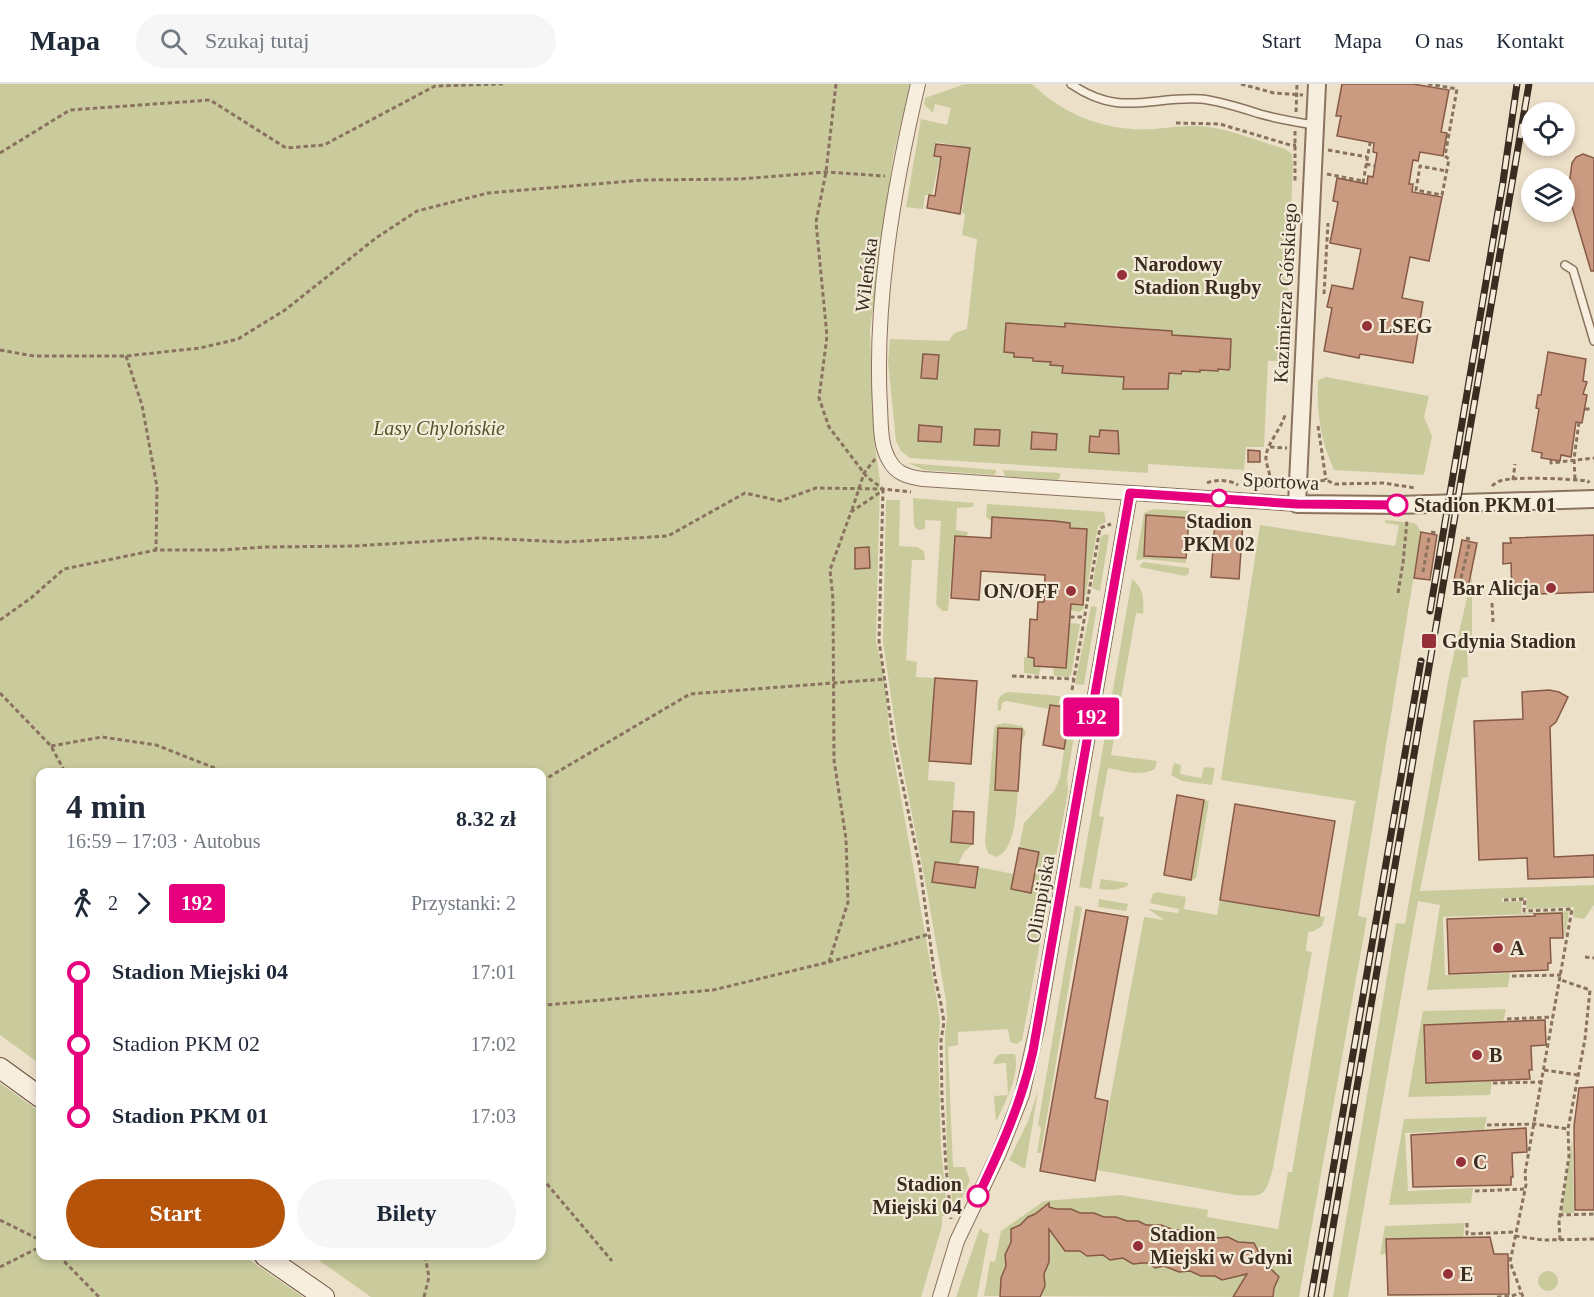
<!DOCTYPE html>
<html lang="pl">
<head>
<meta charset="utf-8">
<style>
	:root { --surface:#fff; --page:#f6f6f7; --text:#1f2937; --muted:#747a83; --line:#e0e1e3; --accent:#b45309 }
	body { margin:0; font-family:"Times New Roman",serif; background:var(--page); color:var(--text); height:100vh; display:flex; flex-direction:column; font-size:22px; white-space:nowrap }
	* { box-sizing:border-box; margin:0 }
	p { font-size:20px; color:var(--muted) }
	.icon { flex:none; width:33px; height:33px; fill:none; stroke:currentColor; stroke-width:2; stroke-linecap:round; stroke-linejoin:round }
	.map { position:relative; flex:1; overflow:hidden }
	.panel { position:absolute; left:36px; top:684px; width:510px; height:492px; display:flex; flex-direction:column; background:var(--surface); border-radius:12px; box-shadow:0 3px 9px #0003 }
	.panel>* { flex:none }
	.badge { padding:0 12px; border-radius:4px; font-size:21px; line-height:39px }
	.tools { position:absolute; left:1521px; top:18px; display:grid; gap:12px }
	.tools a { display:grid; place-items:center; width:54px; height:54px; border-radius:50%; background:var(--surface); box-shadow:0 3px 9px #0003; font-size:30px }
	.map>.badge { position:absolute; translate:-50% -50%; box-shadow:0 0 0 3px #fff }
	.legs { display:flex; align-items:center; gap:9px; height:66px; padding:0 30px; font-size:20px }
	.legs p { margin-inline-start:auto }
	.summary { display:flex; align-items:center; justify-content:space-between; height:102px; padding:0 30px }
	h1 { font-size:33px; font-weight:700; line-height:45px }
	.button { display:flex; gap:12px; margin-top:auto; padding:12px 30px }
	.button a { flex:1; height:69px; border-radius:36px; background:var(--accent); color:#fff; font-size:24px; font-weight:700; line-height:69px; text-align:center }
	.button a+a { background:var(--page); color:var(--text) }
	ul { padding:0 30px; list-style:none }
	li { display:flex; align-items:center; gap:21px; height:72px; font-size:22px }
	li i { display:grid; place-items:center; width:9px; height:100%; margin:0 8px; background:currentColor }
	li i::after { content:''; width:15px; height:15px; margin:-8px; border:4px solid; border-radius:50%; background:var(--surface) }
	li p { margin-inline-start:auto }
	li:first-child i { background:linear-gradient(#0000 50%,currentColor 0) }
	li:last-child i { background:linear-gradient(currentColor 50%,#0000 0) }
	header { display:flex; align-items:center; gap:36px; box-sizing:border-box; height:84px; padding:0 30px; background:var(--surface); border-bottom:2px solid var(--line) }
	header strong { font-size:28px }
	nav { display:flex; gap:33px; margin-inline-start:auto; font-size:21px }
	.search { width:420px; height:54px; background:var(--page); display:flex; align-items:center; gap:15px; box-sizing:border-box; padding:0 21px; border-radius:33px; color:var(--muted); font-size:22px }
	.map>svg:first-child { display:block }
</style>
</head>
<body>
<header>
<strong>Mapa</strong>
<div class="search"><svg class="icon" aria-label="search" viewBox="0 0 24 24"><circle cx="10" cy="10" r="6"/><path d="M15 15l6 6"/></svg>Szukaj tutaj</div>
<nav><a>Start</a><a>Mapa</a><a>O nas</a><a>Kontakt</a></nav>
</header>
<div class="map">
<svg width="1594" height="1213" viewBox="0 0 1594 1213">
	<rect width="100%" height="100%" fill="#ede0c9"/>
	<!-- green -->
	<g fill="#c9cb9d">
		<polygon points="0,0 910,0 893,73 870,246 874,354 880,397 876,558 885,595 889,646 937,917 940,937 938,964 941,1064 948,1132 942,1132 942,1142 921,1213 371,1213 313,1172 542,1172 542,688 40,688 40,980 0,951"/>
		<path d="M965,0H1032C1065,32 1108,48 1154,45C1170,44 1184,41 1200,42C1228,44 1257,57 1285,65L1292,70L1293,81L1285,273L1281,277H1268L1264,363H1246L1244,386L1148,380V389L910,374L901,367L896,357L888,278L890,255L949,257C953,248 957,248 967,245L977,155L962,151L965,130L962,129L970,64L936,58L933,73L940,74L932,111H925L923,125L906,123L921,35L947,41L951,24L935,20L933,29L924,20L925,14Z"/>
		<path d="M1326,293L1429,312L1424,333L1432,352L1424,391L1334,386C1321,358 1316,327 1318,296Z"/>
		<polygon points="908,379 996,386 996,389 994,391 924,386"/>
		<polygon points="1003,386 1060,389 1060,394 1057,396 1005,392"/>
		<polygon points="913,414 974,419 973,423 957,424 956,446 968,448 967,452 955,452 948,527 942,527 936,520 941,437 925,436 925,445 918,446 914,442"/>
		<path d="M886,416H900L899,462L917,463L924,467L925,476H912L906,576L917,578L916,593L935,594L928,696L955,698L951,758L973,760L964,768L958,781L935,778L932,798L975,804L978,783L1014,790L1024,739L1054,707L1060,694L1070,624L1050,621L1049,625L1006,617L1002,619L1001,626L998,627C997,617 998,611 1008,608L1060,612L1059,620H1065L1066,613L1080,615L1067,695L1068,708L1022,956L1017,960L1010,958L1008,945L958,948V961L948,963L953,1083H965L970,1096L954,1131L947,1077L945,949L947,935L946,917L927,807L897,654L883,558Z"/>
		<polygon points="987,420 1104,428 1106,438 1098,442 1083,526 1078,528 1071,526 1071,520 1083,521 1087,445 1070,444 1054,437 992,433 992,438 986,433"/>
		<polygon points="1153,425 1189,427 1189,434 1146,431 1144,472 1186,474 1186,479 1145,475 1136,476 1144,429"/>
		<polygon points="1385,436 1414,439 1417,441 1421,448 1358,832 1367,834 1299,1213 984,1212 990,1177 995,1178 1001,1147 1044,1117 1120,1111 1208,1126 1207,1133 1278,1145 1288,1088 1292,1088 1354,722 1356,717 1221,696 1260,441 1395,462 1399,441 1385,439"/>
		<polygon points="1106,450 1109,451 1100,507 1092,504 1101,452"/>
		<polygon points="1143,478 1189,484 1189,489 1185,492 1139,483"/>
		<polygon points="1472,492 1472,558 1467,558 1468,593 1462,594 1420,807 1594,801 1594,821 1584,835 1573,833 1574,823 1526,825 1527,814 1502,814 1502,818 1522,817 1521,829 1569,827 1565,854 1563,829 1443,833 1445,891 1510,889 1508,903 1427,906 1440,821 1418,817 1348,1213 1333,1213 1396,839 1405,840 1449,592"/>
		<path d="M1132,495C1144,504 1144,516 1143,530L1136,529L1111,671L1157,677L1155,685C1140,693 1124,687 1108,684L1099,732L1104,733L1091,805L1079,803Z"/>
		<polygon points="1091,522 1097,523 1084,601 1075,600"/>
		<polygon points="1070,539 1080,540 1071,591 1068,593 1054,592 1053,583 1066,584"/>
		<polygon points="1024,573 1034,574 1041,582 1039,591 1024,589"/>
		<path d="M1004,639L1022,642L1026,649L1022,657L1021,645L998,644L995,705L1018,707C1016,724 1016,767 996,773L988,769L985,759L994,645L996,641Z"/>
		<polygon points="1174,679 1181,681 1180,690 1201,694 1204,683 1215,684 1212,701 1182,697 1171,691"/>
		<polygon points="1204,716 1209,717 1196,794 1193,796 1191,796"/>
		<path d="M1101,795L1128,799V801C1119,807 1109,806 1099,805Z"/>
		<path d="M1157,808L1186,813L1184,825L1217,831L1220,816L1325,833L1322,842L1314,847L1308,848L1306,867L1312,868L1273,1084C1265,1112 1265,1113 1236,1111L1097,1086L1144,833L1164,836L1148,825L1178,829L1179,825L1150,819L1153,810Z"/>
		<polygon points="1099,815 1128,820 1126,827 1098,823"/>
		<polygon points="1075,822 1082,823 1041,1069 1037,1069 1041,1044 1038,1041"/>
		<polygon points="1506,925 1503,938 1424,941 1426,999 1492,997 1490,1011 1408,1013 1423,927"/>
		<path d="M1000,970H1015C1020,992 1005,1018 996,1038L994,1012L1008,1011L1006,979L993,980L996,973Z"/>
		<polygon points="0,999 40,1028 40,1172 244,1172 303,1213 0,1213"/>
		<polygon points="1038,1007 1025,1085 1009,1076 1028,1037"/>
		<polygon points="1487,1033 1484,1046 1405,1049 1408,1107 1473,1104 1471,1119 1389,1121 1404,1035"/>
		<polygon points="1572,1055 1574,1129 1561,1129"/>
		<polygon points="1465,1139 1463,1154 1380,1171 1385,1142"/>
		<polygon points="980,1144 983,1148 989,1150 977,1213 956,1213"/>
		<circle cx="1548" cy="1197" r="10"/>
	</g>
	<!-- building -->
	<g fill="#ca9a81" stroke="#875a45" stroke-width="1.5">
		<polygon points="1342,0 1413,0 1449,6 1441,48 1447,49 1443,72 1420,68 1418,77 1413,76 1409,100 1413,100 1412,108 1442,113 1429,177 1410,173 1402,214 1423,218 1413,279 1360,270 1359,274 1324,267 1332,224 1327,223 1332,201 1353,205 1361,165 1330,159 1338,118 1333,117 1337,94 1367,100 1368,92 1373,93 1377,69 1373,68 1374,59 1337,52 1341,32 1336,32"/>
		<polygon points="936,60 970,64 960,130 927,124 929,111 935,112 941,73 934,72"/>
		<polygon points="1583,70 1594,74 1594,187 1591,187 1568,109 1572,79 1576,73"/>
		<polygon points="1006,239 1065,243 1065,239 1114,243 1172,247 1172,251 1231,255 1230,283 1229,286 1218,285 1218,287 1200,286 1200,288 1182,287 1181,290 1169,289 1168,305 1123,305 1124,293 1062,289 1063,282 1050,281 1051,278 1033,277 1033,274 1014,273 1014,269 1004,268"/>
		<polygon points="1548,268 1586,275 1583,297 1587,298 1583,310 1587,311 1582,339 1576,338 1571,373 1561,371 1560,377 1541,374 1542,369 1532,367 1539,325 1536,324 1538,311 1541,311"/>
		<polygon points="923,270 939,271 937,295 921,294"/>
		<polygon points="919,341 942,343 941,358 918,357"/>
		<polygon points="975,345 1000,346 999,362 974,361"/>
		<polygon points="1100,346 1118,347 1119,370 1089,368 1090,352 1099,353"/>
		<polygon points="1032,348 1057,350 1056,366 1031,365"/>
		<polygon points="1248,366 1260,367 1260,378 1248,378"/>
		<polygon points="1146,431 1189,434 1186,474 1144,472"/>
		<polygon points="992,433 1054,437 1070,439 1070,444 1087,445 1083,521 1071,520 1066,584 1034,582 1034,574 1028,573 1030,535 1037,536 1038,518 1044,518 1045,491 981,487 979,516 951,514 955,452 991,454"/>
		<polygon points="1215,436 1243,438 1239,495 1211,493"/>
		<polygon points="1421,448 1437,451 1430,496 1414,494"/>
		<polygon points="1594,451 1594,508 1512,511 1511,479 1503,480 1503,459 1511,459 1510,454"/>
		<polygon points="1462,456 1477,459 1468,504 1453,501"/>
		<polygon points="869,463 870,484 855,485 855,464"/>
		<polygon points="935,594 977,597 971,680 929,677"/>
		<polygon points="1549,606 1559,608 1568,613 1556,638 1550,643 1554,773 1594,771 1594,793 1528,795 1527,774 1479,776 1474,637 1523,635 1522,608"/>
		<polygon points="1050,621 1071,624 1064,665 1043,661"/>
		<polygon points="998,644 1022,645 1018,707 995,706"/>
		<polygon points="1177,711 1204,716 1191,796 1164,791"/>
		<polygon points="1235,720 1335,737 1319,832 1220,816"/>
		<polygon points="953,727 974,728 973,760 951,758"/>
		<polygon points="1019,764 1039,768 1031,809 1011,805"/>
		<polygon points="935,778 978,783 975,804 932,798"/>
		<polygon points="1086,826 1128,833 1095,1014 1108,1017 1095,1097 1040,1087"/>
		<polygon points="1562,829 1563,854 1550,854 1551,879 1548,879 1548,886 1449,890 1447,835 1535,832 1534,830"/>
		<polygon points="1545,936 1546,961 1531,962 1532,986 1529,986 1530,995 1426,999 1424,941"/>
		<polygon points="1594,1003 1594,1126 1575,1126 1574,1042 1579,1004"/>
		<polygon points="1526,1044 1527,1068 1512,1069 1513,1093 1511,1093 1511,1101 1413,1103 1411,1051"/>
		<polygon points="1049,1119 1049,1123 1056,1125 1071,1125 1080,1129 1094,1129 1104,1133 1116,1133 1127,1137 1138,1137 1146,1141 1161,1141 1174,1146 1184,1146 1191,1149 1206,1150 1218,1154 1228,1153 1238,1158 1254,1159 1258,1167 1266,1174 1270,1184 1279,1193 1274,1204 1273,1213 1233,1213 1247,1190 1222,1196 1215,1192 1201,1192 1190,1187 1179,1188 1164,1182 1155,1184 1148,1179 1143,1179 1133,1180 1123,1174 1110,1176 1103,1171 1087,1172 1080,1167 1065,1167 1049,1145 1049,1178 1044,1190 1045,1202 1040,1213 1000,1213 1001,1194 1006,1182 1005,1171 1011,1158 1011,1145 1020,1141 1028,1133 1035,1130"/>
		<polygon points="1490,1153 1494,1170 1508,1170 1509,1210 1388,1211 1386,1155"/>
	</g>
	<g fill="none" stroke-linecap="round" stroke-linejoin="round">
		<defs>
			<g id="service">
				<path d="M1071,0C1121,34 1149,12 1201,15C1221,17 1241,24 1260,30C1278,35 1296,38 1314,41"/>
				<polyline points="1565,181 1573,186 1594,257"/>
			</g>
			<g id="minor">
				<path d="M918,0C894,103 874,216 880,323C881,340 880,361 889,376C896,390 909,393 923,395L1297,420"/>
				<polyline points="940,1213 957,1157 999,1069 1022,1011 1038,940 1130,409"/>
			</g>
			<polyline id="tertiary" points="1317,0 1297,420 1397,421 1594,415"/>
			<g id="secondary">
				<polyline points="0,984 40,1013"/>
				<polyline points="265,1172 324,1213"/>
			</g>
		</defs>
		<!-- service casing -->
		<use href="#service" stroke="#89725e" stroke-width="10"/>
		<!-- minor casing -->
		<use href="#minor" stroke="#89725e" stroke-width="16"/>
		<!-- tertiary casing -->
		<use href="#tertiary" stroke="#89725e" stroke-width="20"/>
		<!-- secondary casing -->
		<use href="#secondary" stroke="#6b5341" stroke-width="22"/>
		<!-- path -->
		<g stroke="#89725e" stroke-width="3" stroke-dasharray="4.5 3" stroke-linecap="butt">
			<polyline points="836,0 826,88 816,138 827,252 819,314 829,343 867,393 882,404"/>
			<polyline points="1241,0 1274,9 1303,11"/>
			<polyline points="1428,0 1457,5 1445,72 1449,75 1442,111 1416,106 1420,82 1446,87"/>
			<polyline points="1296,28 1297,0"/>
			<polyline points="1176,39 1220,40 1290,61 1296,61"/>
			<polyline points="1295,47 1295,97"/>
			<polyline points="1328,66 1367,73"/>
			<polyline points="0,69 70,26 210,16 286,64 324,61 435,2 503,0"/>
			<polyline points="1366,80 1375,82"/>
			<polyline points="1327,90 1363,97"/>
			<polyline points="1363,99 1370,59"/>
			<polyline points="1324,210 1328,139"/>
			<polyline points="0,266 34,272 126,272 200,264 238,255 285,226 376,154 417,127 488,109 643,96 741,95 826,88 885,92"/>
			<polyline points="126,272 142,321 157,403 156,466"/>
			<polyline points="1585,325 1590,325"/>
			<polyline points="1318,342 1326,396"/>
			<polyline points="1270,363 1287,364"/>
			<polyline points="1551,376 1551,379 1594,374"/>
			<polyline points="1575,395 1574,375 1579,338"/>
			<polyline points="1513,396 1515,380"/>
			<polyline points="1313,398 1326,396 1335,400 1383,399 1416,404"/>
			<path d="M1207,399C1216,395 1230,396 1238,401"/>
			<path d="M1492,402C1494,400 1497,398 1500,397C1512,392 1574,395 1588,397L1589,399"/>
			<path d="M1262,403C1277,394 1265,385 1266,372C1267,360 1281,345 1285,331"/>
			<polyline points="883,405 879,557 894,659 920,784 935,894 941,920 944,938 941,956 942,1014 946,1083 951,1135"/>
			<polyline points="852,426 864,389 875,375"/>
			<polyline points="1431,448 1437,449"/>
			<polyline points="1466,454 1470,455"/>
			<polyline points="1423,488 1429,454"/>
			<polyline points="1461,494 1470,457"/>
			<polyline points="1398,509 1403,479 1407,437"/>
			<polyline points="1492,519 1493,538"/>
			<polyline points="1070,533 1085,533"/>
			<polyline points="0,536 31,514 64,485 156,466 221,466 266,463 356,462 480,454 565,458 668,452 745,409 780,417 816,404 883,405 911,408"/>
			<polyline points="1012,592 1074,595"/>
			<polyline points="1072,606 1100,444 1111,440"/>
			<polyline points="0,609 51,662 65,688"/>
			<polyline points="51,662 102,653 156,661 225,688"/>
			<polyline points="542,697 690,610 885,595"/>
			<polyline points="1504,816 1525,815 1524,827 1572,825 1525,1089 1526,1101 1510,1178 1523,1213"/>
			<polyline points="1585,873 1594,874"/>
			<polyline points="829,878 848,818 846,755 834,676 833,515 830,486 851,428 882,407"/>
			<polyline points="1512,892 1561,891"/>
			<polyline points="542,925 546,921 713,906 829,878 930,850"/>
			<polyline points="1507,935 1553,933"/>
			<polyline points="1544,986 1578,991"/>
			<polyline points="1493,999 1542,998"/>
			<polyline points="1487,1041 1535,1040 1568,1045"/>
			<polyline points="542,1094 612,1177"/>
			<polyline points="1475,1107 1524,1105"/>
			<polyline points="1559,1131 1594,1130"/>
			<polyline points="0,1136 40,1156"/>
			<polyline points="1467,1139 1467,1150 1515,1148"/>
			<polyline points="1515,1152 1543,1156 1594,1155"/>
			<polyline points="1560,1156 1559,1138 1569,1072 1568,1045 1585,955 1590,906 1561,896"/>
			<polyline points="59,1172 99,1213"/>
			<polyline points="0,1183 40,1163"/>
			<polyline points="424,1213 429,1193 425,1172"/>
			<polyline points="1497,1213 1512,1212 1520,1209"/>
		</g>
		<!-- service -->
		<use href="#service" stroke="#f8eedd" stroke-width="7"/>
		<!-- minor -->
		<use href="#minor" stroke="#f8eedd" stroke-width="14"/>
		<!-- tertiary -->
		<use href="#tertiary" stroke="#f8eedd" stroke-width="16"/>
		<!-- secondary -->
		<use href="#secondary" stroke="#f8eedd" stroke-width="20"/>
		<defs>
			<g id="rail">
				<polyline points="1430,527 1503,98 1517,0"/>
				<polyline points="1311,1213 1421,577"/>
				<polyline points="1321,1213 1529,0"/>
			</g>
		</defs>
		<!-- rail casing -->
		<use href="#rail" stroke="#3a2c21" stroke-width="7"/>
		<!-- rail -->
		<use href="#rail" stroke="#f5ebd9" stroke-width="4.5" stroke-dasharray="14" stroke-linecap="butt"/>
	</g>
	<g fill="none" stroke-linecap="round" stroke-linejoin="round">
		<defs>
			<path id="line-1" d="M978,1112C1002,1062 1021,1020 1033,967L1130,409L1297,420L1397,421"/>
		</defs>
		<!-- line-1 casing -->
		<use href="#line-1" stroke="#fff" stroke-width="14"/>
		<!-- line-1 -->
		<use href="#line-1" stroke="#e6007e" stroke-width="9"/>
	</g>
	<!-- markers -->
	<g fill="#963139" stroke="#f5ebd9" stroke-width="2">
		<circle cx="1122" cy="191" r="6"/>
		<circle cx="1367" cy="242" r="6"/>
		<circle cx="1551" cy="504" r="6"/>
		<circle cx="1071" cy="507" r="6"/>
		<rect x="1421" y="549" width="16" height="16" rx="3"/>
		<circle cx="1498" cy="864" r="6"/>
		<circle cx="1477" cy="971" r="6"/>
		<circle cx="1461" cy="1078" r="6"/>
		<circle cx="1138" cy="1162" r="6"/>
		<circle cx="1448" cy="1190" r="6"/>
	</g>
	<g fill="#fff" stroke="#e6007e" stroke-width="3">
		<circle cx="1219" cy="414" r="8"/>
		<circle cx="1397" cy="421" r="10"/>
		<circle cx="978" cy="1112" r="10"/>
	</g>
	<g text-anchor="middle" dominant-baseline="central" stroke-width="4.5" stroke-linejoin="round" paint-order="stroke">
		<!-- poi labels -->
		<g font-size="20" font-weight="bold" fill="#3a2c21" stroke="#f5ebd9" text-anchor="start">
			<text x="1134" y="180">Narodowy<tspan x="1134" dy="23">Stadion Rugby</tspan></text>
			<text x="1379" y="242">LSEG</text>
			<text x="1539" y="504" text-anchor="end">Bar Alicja</text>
			<text x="1059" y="507" text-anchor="end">ON/OFF</text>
			<text x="1442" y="557">Gdynia Stadion</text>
			<text x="1510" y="864">A</text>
			<text x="1489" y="971">B</text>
			<text x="1473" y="1078">C</text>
			<text x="1150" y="1150">Stadion<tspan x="1150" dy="23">Miejski w Gdyni</tspan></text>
			<text x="1460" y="1190">E</text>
		</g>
		<!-- street labels -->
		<g font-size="20" fill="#3a2c21" stroke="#f5ebd9">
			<text transform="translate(866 191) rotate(-83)">Wileńska</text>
			<text transform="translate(1285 209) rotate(-87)">Kazimierza Górskiego</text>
			<text transform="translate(1281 397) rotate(3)">Sportowa</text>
			<text transform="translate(1040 815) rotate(-80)">Olimpijska</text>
		</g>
		<!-- park labels -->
		<g font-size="20" font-style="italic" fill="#4e5629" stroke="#f5ebd9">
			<text x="439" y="344">Lasy Chylońskie</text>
		</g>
		<!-- stop labels -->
		<g font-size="20" font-weight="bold" fill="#3a2c21" stroke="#f5ebd9" text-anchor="start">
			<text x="1414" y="421">Stadion PKM 01</text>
			<text x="1219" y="437" text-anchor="middle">Stadion<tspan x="1219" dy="23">PKM 02</tspan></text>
			<text x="962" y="1100" text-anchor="end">Stadion<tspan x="962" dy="23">Miejski 04</tspan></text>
		</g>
	</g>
</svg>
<div class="tools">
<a><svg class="icon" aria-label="locate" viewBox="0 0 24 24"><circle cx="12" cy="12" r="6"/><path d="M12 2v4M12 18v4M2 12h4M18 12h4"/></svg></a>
<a><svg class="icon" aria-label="layers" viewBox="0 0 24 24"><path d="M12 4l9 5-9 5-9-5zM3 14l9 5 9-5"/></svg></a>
</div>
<b class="badge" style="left:1091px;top:633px;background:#e6007e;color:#fff">192</b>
<section class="panel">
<div class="summary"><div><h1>4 min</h1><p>16:59 – 17:03 · Autobus</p></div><b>8.32 zł</b></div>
<div class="legs"><svg class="icon" aria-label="walk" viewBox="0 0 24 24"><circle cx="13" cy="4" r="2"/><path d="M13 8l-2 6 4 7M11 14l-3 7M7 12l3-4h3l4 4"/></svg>2<svg class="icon" aria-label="forward" viewBox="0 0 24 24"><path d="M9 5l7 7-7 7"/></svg><b class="badge" style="background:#e6007e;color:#fff">192</b><p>Przystanki: 2</p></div>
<ul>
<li><i style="color:#e6007e"></i><b>Stadion Miejski 04</b><p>17:01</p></li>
<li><i style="color:#e6007e"></i><span>Stadion PKM 02</span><p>17:02</p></li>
<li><i style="color:#e6007e"></i><b>Stadion PKM 01</b><p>17:03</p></li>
</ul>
<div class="button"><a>Start</a><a>Bilety</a></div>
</section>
</div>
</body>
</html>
